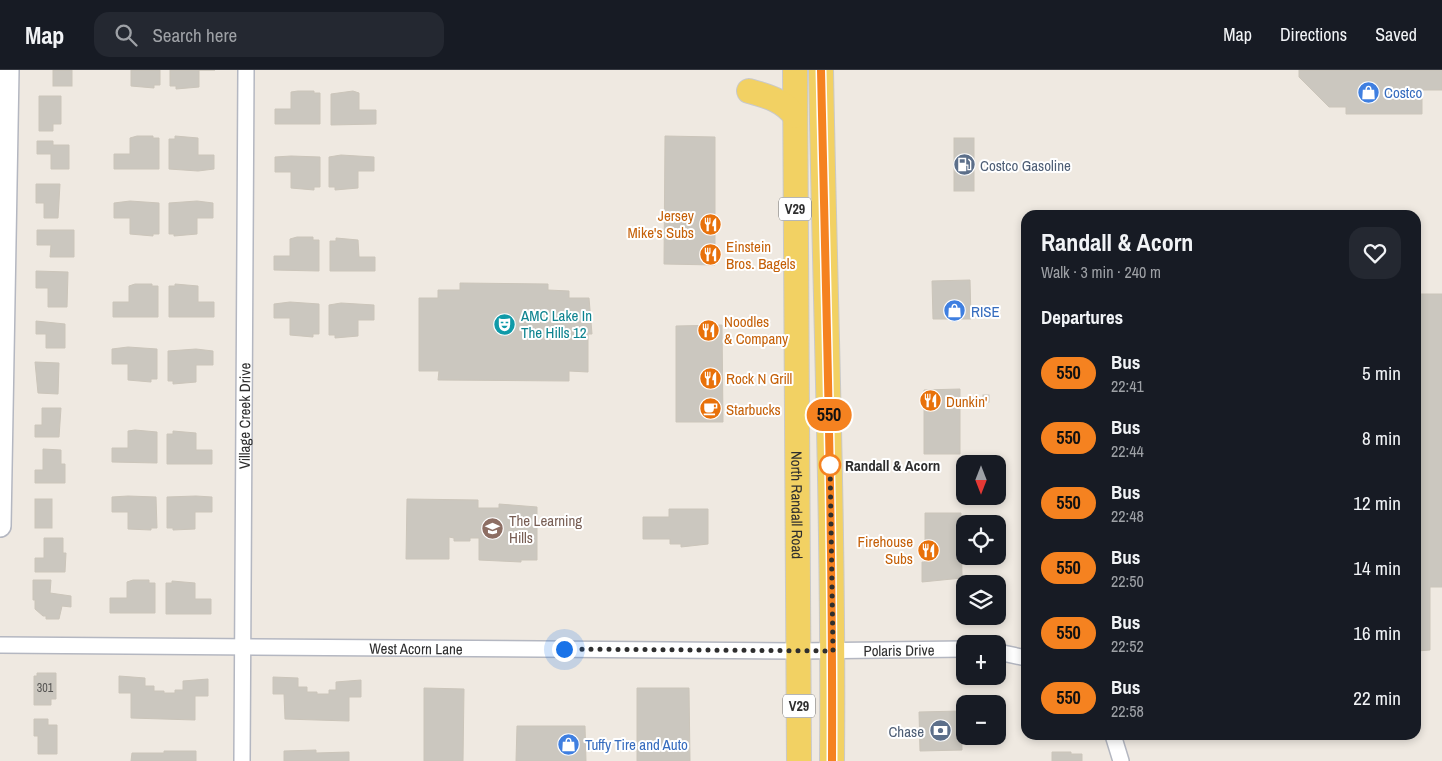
<!DOCTYPE html>
<html lang="en">
<head>
<meta charset="utf-8">
<style>
	:root { --surface:#171b24; --page:#242831; --text:#f1f3f6; --muted:#9ea1a6; --line:#363941 }
	body { margin:0; font-family:"Archivo Narrow",sans-serif; background:var(--page); color:var(--text); height:100vh; display:flex; flex-direction:column; font-size:19px; white-space:nowrap }
	* { box-sizing:border-box; margin:0 }
	p { font-size:16px; color:var(--muted) }
	.icon { flex:none; width:28px; height:28px; fill:none; stroke:currentColor; stroke-width:2; stroke-linecap:round; stroke-linejoin:round }
	.map { position:relative; flex:1; overflow:hidden }
	.panel { position:absolute; left:1021px; top:140px; width:400px; height:530px; display:flex; flex-direction:column; background:var(--surface); border-radius:15px; box-shadow:0 2px 8px #0003 }
	.panel>* { flex:none }
	.badge { padding:0 10px; border-radius:16px; font-size:18px; line-height:32px }
	.needle { width:32px; rotate:180deg }
	.tools { position:absolute; left:956px; top:385px; display:grid; gap:10px }
	.tools a { display:grid; place-items:center; width:50px; height:50px; border-radius:10px; background:var(--surface); box-shadow:0 2px 8px #0003; font-size:25px }
	.you { position:absolute; width:25px; height:25px; margin:-12px; border:4px solid #fff; border-radius:50%; background:#1a73e8; box-shadow:0 0 0 8px #1a73e833 }
	.map>.badge { position:absolute; translate:-50% -50%; box-shadow:0 0 0 2px #fff }
	h2 { padding:0 20px; font-size:19px; line-height:45px }
	.round { display:grid; place-items:center; flex:none; width:52px; height:52px; border-radius:15px; background:var(--page) }
	.head { display:flex; align-items:center; justify-content:space-between; height:85px; padding:0 20px }
	h1 { font-size:24px; font-weight:800; line-height:38px }
	ul { padding:0; list-style:none }
	li { display:flex; align-items:center; gap:15px; height:65px; padding:0 20px }
	li div { flex:1 }
	li b { display:block; font-size:19px }
	li em { font-style:normal }
	li .badge { min-width:55px; font-weight:700; text-align:center }
	header { display:flex; align-items:center; gap:30px; box-sizing:border-box; height:70px; padding:0 25px; background:var(--surface); border-bottom:1px solid var(--line) }
	header strong { font-size:24px }
	nav { display:flex; gap:28px; margin-inline-start:auto; font-size:18px }
	.search { width:350px; height:45px; background:var(--page); display:flex; align-items:center; gap:12px; box-sizing:border-box; padding:0 18px; border-radius:15px; color:var(--muted); font-size:19px }
	.map>svg:first-child { display:block }
</style>
</head>
<body>
<header>
<strong>Map</strong>
<div class="search"><svg class="icon" aria-label="search" viewBox="0 0 24 24"><circle cx="10" cy="10" r="6"/><path d="M15 15l6 6"/></svg>Search here</div>
<nav><a>Map</a><a>Directions</a><a>Saved</a></nav>
</header>
<div class="map">
<svg width="1442" height="691" viewBox="0 0 1442 691">
	<rect width="100%" height="100%" fill="#efe9e1"/>
	<!-- building -->
	<g fill="#cbc7bf" stroke="#cbc5ba">
		<rect x="53" y="0" width="19" height="16"/>
		<polygon points="131,0 160,0 160,15 154,15 154,18 131,16"/>
		<polygon points="170,0 215,0 199,0 199,17 176,19 176,16 170,16"/>
		<polygon points="1299,0 1442,0 1442,20 1422,20 1422,44 1346,44 1346,37 1329,37 1299,7"/>
		<polygon points="298,21 314,21 314,23 320,23 320,54 275,54 275,39 291,39 291,22"/>
		<polygon points="353,21 359,23 359,40 376,40 376,54 331,55 331,24"/>
		<polygon points="39,26 61,26 61,54 53,54 53,61 39,61"/>
		<polygon points="137,66 153,66 153,68 159,68 159,99 114,99 114,84 130,84 130,68"/>
		<polygon points="175,66 198,68 198,85 214,85 214,99 198,101 169,99 169,69 175,69"/>
		<polygon points="665,66 715,67 715,195 664,194"/>
		<rect x="954" y="68" width="20" height="53"/>
		<polygon points="37,71 53,71 53,75 69,75 69,99 51,99 51,84 37,84"/>
		<polygon points="341,85 374,87 374,101 358,101 358,118 335,120 335,117 329,117 329,87"/>
		<polygon points="291,86 320,87 320,117 314,117 314,120 291,118 291,102 275,102 275,87"/>
		<polygon points="36,114 60,114 58,148 44,148 44,133 36,133"/>
		<polygon points="130,131 159,133 159,164 153,164 153,166 130,164 130,148 114,148 114,133"/>
		<polygon points="197,131 213,133 213,148 197,148 197,164 174,166 174,164 169,164 169,133"/>
		<polygon points="37,160 74,160 74,187 50,187 51,175 37,175"/>
		<polygon points="297,167 313,167 313,170 319,170 319,201 274,200 274,186 290,186 290,169"/>
		<polygon points="336,168 358,170 359,187 375,187 375,201 330,201 330,171 336,171"/>
		<polygon points="36,201 68,202 67,237 48,237 48,218 36,218"/>
		<polygon points="970,210 971,249 933,249 932,211"/>
		<polygon points="460,213 548,214 548,220 569,221 569,228 589,228 592,264 588,264 588,302 569,301 569,311 438,310 439,301 419,301 419,228 438,228 438,220 460,220"/>
		<polygon points="135,214 152,214 152,216 158,216 158,247 113,247 113,232 129,232 129,216"/>
		<polygon points="175,214 198,216 198,232 214,232 214,247 169,247 169,216 175,216"/>
		<polygon points="1416,224 1442,224 1442,517 1430,517 1430,580 1416,581"/>
		<polygon points="290,232 319,234 319,264 313,264 313,267 290,265 290,248 274,248 274,234"/>
		<polygon points="341,233 374,235 374,250 358,250 358,266 335,268 335,265 329,265 329,235"/>
		<polygon points="36,251 65,254 65,278 46,278 46,264 36,264"/>
		<polygon points="722,255 723,352 676,352 676,256"/>
		<polygon points="128,277 157,279 157,309 151,309 151,312 128,310 128,294 112,294 112,279"/>
		<polygon points="196,279 213,281 213,295 196,295 196,312 173,314 173,311 168,311 168,281"/>
		<polygon points="35,292 59,293 58,324 38,323"/>
		<polygon points="960,319 960,384 924,384 924,320"/>
		<rect x="983" y="325" width="6" height="7"/>
		<polygon points="42,338 61,338 59,367 35,367 35,355 42,355"/>
		<polygon points="135,360 157,362 157,393 112,392 112,378 128,378 128,361"/>
		<polygon points="173,361 196,363 196,380 212,380 212,394 167,394 167,364 173,364"/>
		<polygon points="43,379 61,380 61,394 65,394 65,413 35,413 35,400 43,400"/>
		<polygon points="128,426 156,427 157,458 151,458 151,460 128,459 128,442 112,442 112,427"/>
		<polygon points="196,426 212,427 212,442 195,442 195,459 173,460 173,458 167,458 167,427"/>
		<rect x="35" y="429" width="17" height="29"/>
		<polygon points="407,429 478,430 478,438 499,438 499,434 537,437 537,490 521,490 521,492 479,490 479,468 470,468 470,471 454,471 454,468 449,467 449,489 406,489"/>
		<polygon points="669,439 708,439 708,474 681,477 681,474 670,474 670,469 643,469 643,447 669,447"/>
		<polygon points="925,443 961,443 962,508 922,512 922,492 925,492"/>
		<polygon points="44,468 63,468 63,483 66,483 65,502 35,502 35,488 44,488"/>
		<polygon points="33,510 51,510 50,523 71,526 71,537 62,536 59,549 46,549 46,546 43,546 35,539 35,530 33,530"/>
		<polygon points="133,510 149,510 149,513 155,513 155,543 110,543 110,528 127,528 127,512"/>
		<polygon points="172,511 195,513 195,529 211,529 211,544 166,544 166,513 172,513"/>
		<polygon points="37,603 56,603 56,629 51,629 51,635 34,635 34,606 37,606"/>
		<polygon points="119,606 145,608 145,616 154,616 154,621 164,621 164,623 175,623 175,620 183,620 183,611 208,609 208,626 195,626 195,650 131,648 131,623 119,623"/>
		<polygon points="273,607 298,608 298,617 307,617 307,622 317,622 317,624 329,624 329,620 336,620 336,612 361,610 361,627 349,627 349,651 285,649 284,624 273,624"/>
		<polygon points="424,618 464,619 463,691 424,691"/>
		<polygon points="637,618 689,618 690,691 637,691"/>
		<polygon points="961,641 962,680 920,681 919,642"/>
		<polygon points="34,649 48,649 48,655 57,655 57,684 38,684 38,666 34,666"/>
		<polygon points="517,656 585,656 586,691 516,691"/>
		<polygon points="316,680 316,683 349,682 349,691 284,691 284,681"/>
		<polygon points="164,681 196,681 196,691 131,691 132,683 164,683"/>
		<polygon points="1052,682 1071,682 1071,684 1082,684 1082,691 1052,691"/>
	</g>
	<g fill="none" stroke-linecap="round" stroke-linejoin="round">
		<defs>
			<g id="street">
				<path id="s1" d="M0,575L798,581L965,579"/>
				<polyline points="998,582 1026,588"/>
				<polyline points="1113,665 1121,691"/>
				<path id="s2" d="M242,691L246,0"/>
			</g>
			<polyline id="secondary" points="0,456 8,0"/>
			<g id="primary">
				<path id="s3" d="M795,0L799,691"/>
				<path d="M821,0C825,230 834,461 832,691"/>
				<path d="M749,21C767,26 783,30 795,46"/>
			</g>
		</defs>
		<!-- street casing -->
		<use href="#street" stroke="#b4b7c1" stroke-width="18"/>
		<!-- secondary casing -->
		<use href="#secondary" stroke="#b4b7c1" stroke-width="24"/>
		<!-- primary casing -->
		<use href="#primary" stroke="#c9c9c9" stroke-width="26"/>
		<!-- street -->
		<use href="#street" stroke="#fff" stroke-width="15"/>
		<!-- secondary -->
		<use href="#secondary" stroke="#fff" stroke-width="21"/>
		<!-- primary -->
		<use href="#primary" stroke="#f2d163" stroke-width="24"/>
	</g>
	<g fill="none" stroke-linecap="round" stroke-linejoin="round">
		<defs>
			<path id="line" d="M821,0C826,230 833,461 832,691"/>
		</defs>
		<!-- line casing -->
		<use href="#line" stroke="#fff" stroke-width="11"/>
		<!-- line -->
		<use href="#line" stroke="#f58220" stroke-width="8"/>
		<!-- walk -->
		<polyline stroke="#2e2e2e" stroke-width="5" stroke-dasharray="0 9" points="564,579 833,581 830,392 830,395"/>
	</g>
	<!-- icons -->
	<defs>
		<symbol id="shop-disc" viewBox="-11 -11 22 22"><circle r="9.5" fill="#3f7fe0" stroke="#fff"/><path d="M-5-2.5h2.3a2.7 3.5 0 0 1 5.4 0H5L5.5 6h-11ZM-1.5-2.5h3a1.5 2.3 0 0 0-3 0Z" fill="#fff"/></symbol>
		<symbol id="fuel-disc" viewBox="-11 -11 22 22"><circle r="9.5" fill="#5c6f8a" stroke="#fff"/><path d="M-5.5-6h7V0h2V4h1.3V-2.5L3-4.5l.8-.8L6-3V5H2.5V1h-1V6h-7ZM-4.2-4.7v3.2H.2V-4.7Z" fill="#fff"/></symbol>
		<symbol id="restaurant-disc" viewBox="-11 -11 22 22"><circle r="9.5" fill="#e8710a" stroke="#fff"/><path d="M-5-6h1v4h1v-4h1v4h1v-4h1v5L-1.5 .5V6h-2V.5L-5-1ZM5-6V6H3V1.5H1.5Q1.5-4 5-6Z" fill="#fff"/></symbol>
		<symbol id="theatre-disc" viewBox="-11 -11 22 22"><circle r="9.5" fill="#0f9aa8" stroke="#fff"/><path d="M-5-5.5Q0-4 5-5.5V0Q5 5 0 6Q-5 5-5 0ZM-3.3-2.5H-1v1.5H-3.3ZM1-2.5H3.3v1.5H1ZM-2.8 1Q0 5.5 2.8 1Z" fill="#fff"/></symbol>
		<symbol id="cafe-disc" viewBox="-11 -11 22 22"><circle r="9.5" fill="#e8710a" stroke="#fff"/><path d="M-5.5-4.5H6V0H3Q3 3.5 0 3.5H-2.5Q-5.5 3.5-5.5 0ZM3-3.2v2h1.7v-2ZM-6 4.5H4V6H-6Z" fill="#fff"/></symbol>
		<symbol id="school-disc" viewBox="-11 -11 22 22"><circle r="9.5" fill="#8d6e63" stroke="#fff"/><path d="M0-5L7-2L0 1L-7-2ZM-4 1L0 2.5L4 1V4Q0 6-4 4Z" fill="#fff"/></symbol>
		<symbol id="bank-disc" viewBox="-11 -11 22 22"><circle r="9.5" fill="#5c6f8a" stroke="#fff"/><path d="M-6-4H6V4H-6ZM0-2.3a2.3 2.3 0 1 0 0 4.6a2.3 2.3 0 1 0 0-4.6Z" fill="#fff"/></symbol>
	</defs>
	<g fill-rule="evenodd">
		<use href="#shop-disc" x="1356" y="10" width="25" height="25"/>
		<use href="#fuel-disc" x="952" y="82" width="25" height="25"/>
		<use href="#restaurant-disc" x="698" y="142" width="25" height="25"/>
		<use href="#restaurant-disc" x="698" y="172" width="25" height="25"/>
		<use href="#shop-disc" x="942" y="228" width="25" height="25"/>
		<use href="#theatre-disc" x="492" y="242" width="25" height="25"/>
		<use href="#restaurant-disc" x="696" y="248" width="25" height="25"/>
		<use href="#restaurant-disc" x="698" y="296" width="25" height="25"/>
		<use href="#restaurant-disc" x="918" y="318" width="25" height="25"/>
		<use href="#cafe-disc" x="698" y="326" width="25" height="25"/>
		<use href="#school-disc" x="480" y="446" width="25" height="25"/>
		<use href="#restaurant-disc" x="916" y="468" width="25" height="25"/>
		<use href="#bank-disc" x="928" y="648" width="25" height="25"/>
		<use href="#shop-disc" x="556" y="662" width="25" height="25"/>
	</g>
	<!-- markers -->
	<circle fill="#fff" stroke="#f58220" stroke-width="2.5" cx="830" cy="395" r="10"/>
	<g text-anchor="middle" dominant-baseline="central" stroke-width="4" stroke-linejoin="round" paint-order="stroke">
		<!-- number labels -->
		<g font-size="12" fill="#555452">
			<text x="45" y="618">301</text>
		</g>
		<!-- shield labels -->
		<g fill="#fff" stroke="#6d6d6d" stroke-width="1">
			<rect x="779" y="127.5" width="32" height="23" rx="4"/>
			<rect x="783" y="624.5" width="32" height="23" rx="4"/>
		</g>
		<g font-size="14" font-weight="bold" fill="#2e2e2e">
			<text x="795" y="139">V29</text>
			<text x="799" y="636">V29</text>
		</g>
		<!-- shop labels -->
		<g font-size="15" fill="#366cbe" stroke="#fff" text-anchor="start">
			<text x="1384" y="22">Costco</text>
			<text x="971" y="241">RISE</text>
			<text x="585" y="674">Tuffy Tire and Auto</text>
		</g>
		<!-- service labels -->
		<g font-size="15" fill="#4e5e75" stroke="#fff" text-anchor="start">
			<text x="980" y="95">Costco Gasoline</text>
			<text x="924" y="661" text-anchor="end">Chase</text>
		</g>
		<!-- food labels -->
		<g font-size="15" fill="#c56008" stroke="#fff" text-anchor="start">
			<text x="694" y="145" text-anchor="end">Jersey<tspan x="694" dy="17">Mike's Subs</tspan></text>
			<text x="726" y="176">Einstein<tspan x="726" dy="17">Bros. Bagels</tspan></text>
			<text x="724" y="251">Noodles<tspan x="724" dy="17">&amp; Company</tspan></text>
			<text x="726" y="308">Rock N Grill</text>
			<text x="946" y="331">Dunkin'</text>
			<text x="726" y="339">Starbucks</text>
			<text x="913" y="471" text-anchor="end">Firehouse<tspan x="913" dy="17">Subs</tspan></text>
		</g>
		<!-- culture labels -->
		<g font-size="15" fill="#0d838f" stroke="#fff" text-anchor="start">
			<text x="521" y="245">AMC Lake In<tspan x="521" dy="17">The Hills 12</tspan></text>
		</g>
		<!-- street labels -->
		<g font-size="15" fill="#2e2e2e" stroke="#fff">
			<text stroke="none"><textPath href="#s2" startOffset="345">Village Creek Drive</textPath></text>
			<text stroke="none"><textPath href="#s3" startOffset="435">North Randall Road</textPath></text>
			<text stroke="none"><textPath href="#s1" startOffset="416">West Acorn Lane</textPath></text>
			<text stroke="none"><textPath href="#s1" startOffset="899">Polaris Drive</textPath></text>
		</g>
		<!-- stop labels -->
		<g font-size="15" font-weight="bold" fill="#2e2e2e" stroke="#fff" text-anchor="start">
			<text x="845" y="395">Randall &amp; Acorn</text>
		</g>
		<!-- education labels -->
		<g font-size="15" fill="#785e54" stroke="#fff" text-anchor="start">
			<text x="509" y="450">The Learning<tspan x="509" dy="17">Hills</tspan></text>
		</g>
	</g>
</svg>
<div class="tools">
<a><svg class="needle" viewBox="-14 -14 28 28"><path d="M0-13l5 13h-10z" fill="#e53935"/><path d="M0 13l5-13h-10z" fill="#9ea1a6"/></svg></a>
<a><svg class="icon" aria-label="locate" viewBox="0 0 24 24"><circle cx="12" cy="12" r="6"/><path d="M12 2v4M12 18v4M2 12h4M18 12h4"/></svg></a>
<a><svg class="icon" aria-label="layers" viewBox="0 0 24 24"><path d="M12 4l9 5-9 5-9-5zM3 14l9 5 9-5"/></svg></a>
<a>+</a>
<a>−</a>
</div>
<div class="you" style="left:564px;top:579px"></div>
<b class="badge" style="left:829px;top:345px;background:#f58220;color:#111">550</b>
<section class="panel">
<div class="head"><div><h1>Randall &amp; Acorn</h1><p>Walk · 3 min · 240 m</p></div><a class="round"><svg class="icon" aria-label="heart" viewBox="0 0 24 24"><path d="M12 20l-8-8c-3-5 5-10 8-4 3-6 11-1 8 4z"/></svg></a></div>
<h2>Departures</h2>
<ul>
<li><span class="badge" style="background:#f58220;color:#111">550</span><div><b>Bus</b><p>22:41</p></div><em>5 min</em></li>
<li><span class="badge" style="background:#f58220;color:#111">550</span><div><b>Bus</b><p>22:44</p></div><em>8 min</em></li>
<li><span class="badge" style="background:#f58220;color:#111">550</span><div><b>Bus</b><p>22:48</p></div><em>12 min</em></li>
<li><span class="badge" style="background:#f58220;color:#111">550</span><div><b>Bus</b><p>22:50</p></div><em>14 min</em></li>
<li><span class="badge" style="background:#f58220;color:#111">550</span><div><b>Bus</b><p>22:52</p></div><em>16 min</em></li>
<li><span class="badge" style="background:#f58220;color:#111">550</span><div><b>Bus</b><p>22:58</p></div><em>22 min</em></li>
</ul>
</section>
</div>
</body>
</html>
